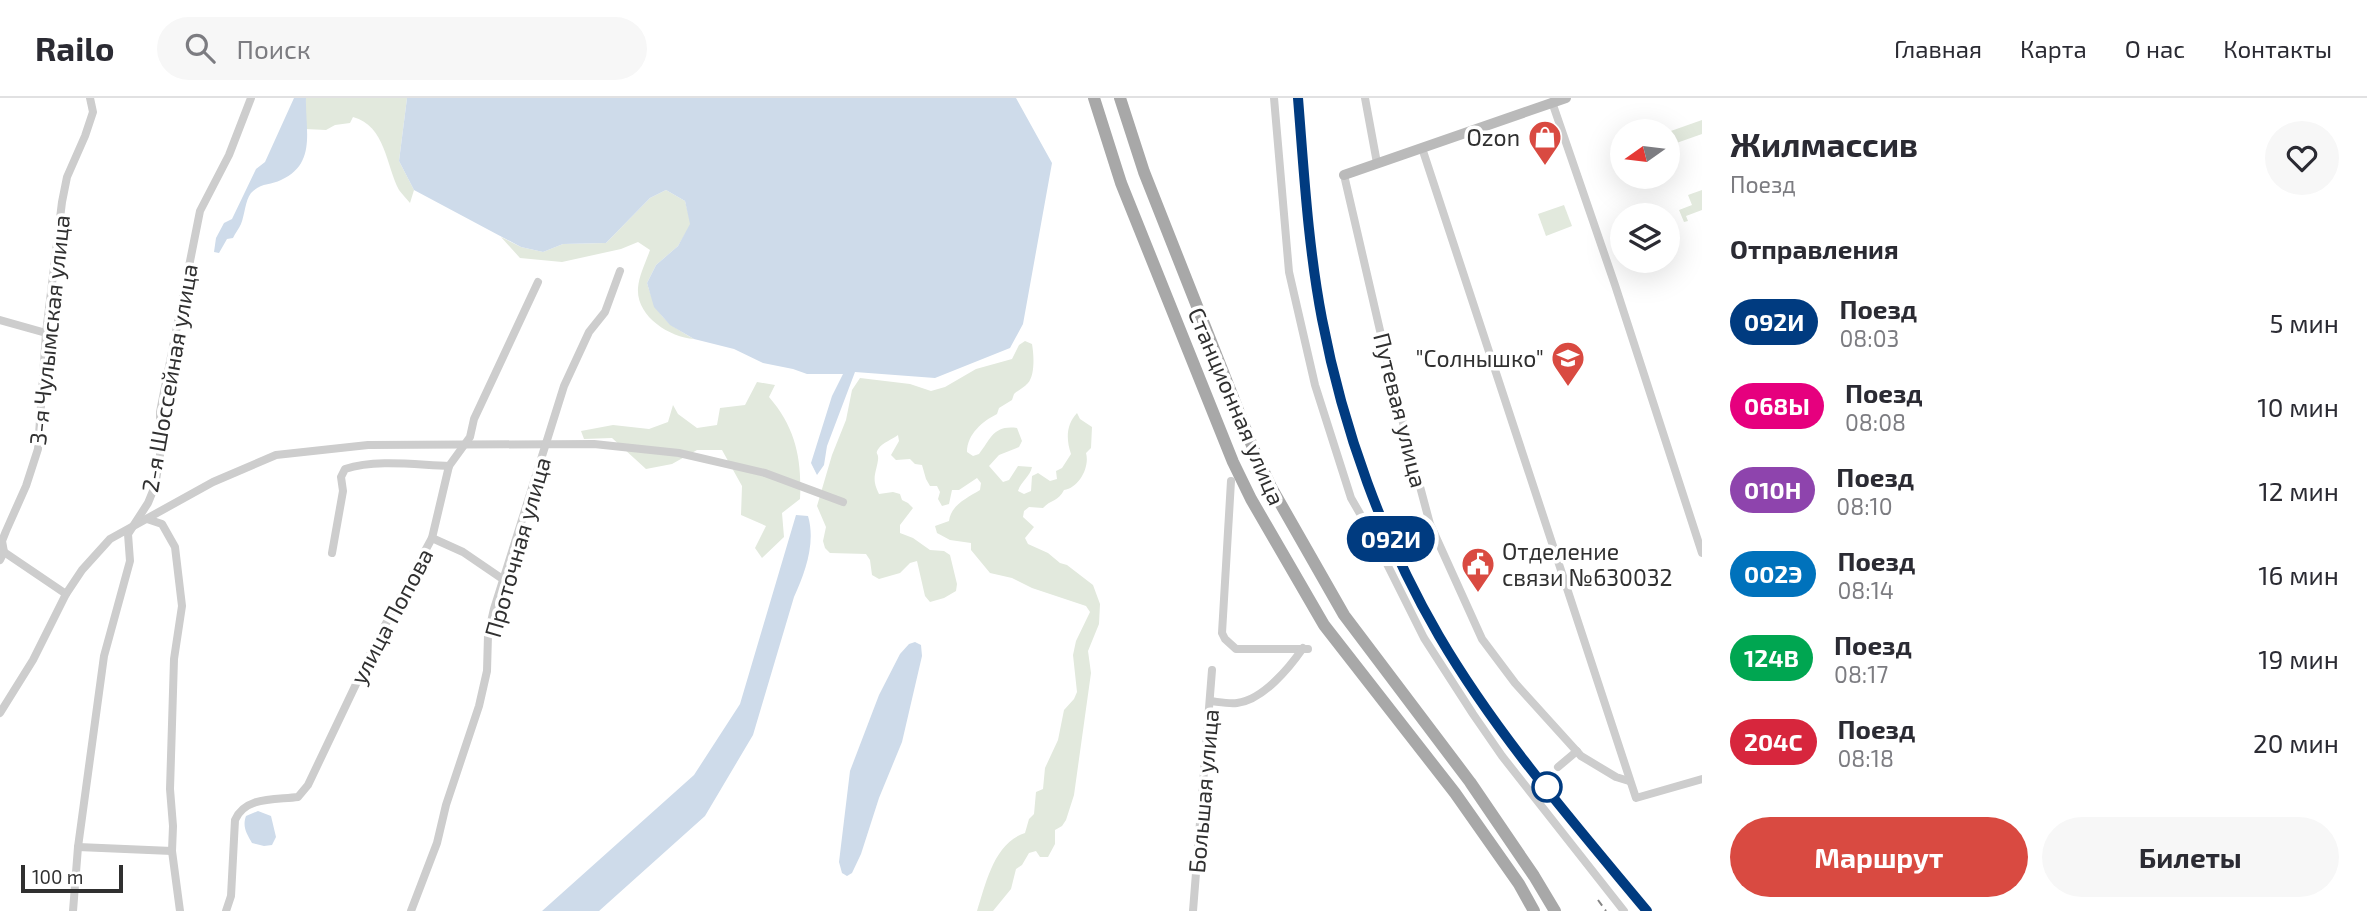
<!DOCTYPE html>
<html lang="ru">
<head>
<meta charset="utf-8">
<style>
	:root { --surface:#fff; --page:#f7f7f7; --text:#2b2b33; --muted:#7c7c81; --line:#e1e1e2; --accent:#d94a41 }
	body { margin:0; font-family:"Exo 2",sans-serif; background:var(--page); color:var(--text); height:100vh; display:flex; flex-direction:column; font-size:26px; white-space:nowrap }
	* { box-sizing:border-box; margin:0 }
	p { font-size:23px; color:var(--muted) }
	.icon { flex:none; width:38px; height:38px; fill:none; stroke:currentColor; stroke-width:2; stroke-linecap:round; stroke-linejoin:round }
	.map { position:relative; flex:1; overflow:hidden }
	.details { display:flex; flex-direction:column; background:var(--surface); width:665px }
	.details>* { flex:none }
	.badge { padding:0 14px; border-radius:23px; font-size:24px; line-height:46px }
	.needle { width:46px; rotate:256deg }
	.buttons { position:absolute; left:1610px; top:21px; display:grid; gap:14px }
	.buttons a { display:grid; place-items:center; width:70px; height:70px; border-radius:50%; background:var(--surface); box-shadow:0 7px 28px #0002; font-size:35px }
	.scale { position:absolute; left:21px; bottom:18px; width:102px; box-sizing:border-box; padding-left:7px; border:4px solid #303030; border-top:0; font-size:19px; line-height:24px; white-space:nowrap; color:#303030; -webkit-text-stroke:5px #fff; paint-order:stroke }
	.map>.badge { position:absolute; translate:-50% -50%; box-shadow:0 0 0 4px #fff }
	h2 { padding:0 28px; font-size:26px; line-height:63px }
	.round { display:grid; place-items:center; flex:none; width:74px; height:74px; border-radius:37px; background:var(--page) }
	.head { display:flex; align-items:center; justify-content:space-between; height:119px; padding:0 28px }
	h1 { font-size:33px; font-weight:700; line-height:52px }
	.button { display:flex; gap:14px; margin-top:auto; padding:14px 28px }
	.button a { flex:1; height:80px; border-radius:42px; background:var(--accent); color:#fff; font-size:28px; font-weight:700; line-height:80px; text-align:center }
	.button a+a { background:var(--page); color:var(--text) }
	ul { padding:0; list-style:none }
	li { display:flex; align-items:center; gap:21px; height:84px; padding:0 28px }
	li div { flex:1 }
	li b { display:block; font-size:26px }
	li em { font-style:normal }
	li .badge { min-width:77px; font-weight:700; text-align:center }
	header { display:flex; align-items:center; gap:42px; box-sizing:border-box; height:98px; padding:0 35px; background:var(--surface); border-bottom:2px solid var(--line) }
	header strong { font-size:33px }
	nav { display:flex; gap:38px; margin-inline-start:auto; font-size:24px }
	.search { width:490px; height:63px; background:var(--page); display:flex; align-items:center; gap:18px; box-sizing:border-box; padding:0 24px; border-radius:38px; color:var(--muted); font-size:26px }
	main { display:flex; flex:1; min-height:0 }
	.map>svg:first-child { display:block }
</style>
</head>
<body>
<header>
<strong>Railo</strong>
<div class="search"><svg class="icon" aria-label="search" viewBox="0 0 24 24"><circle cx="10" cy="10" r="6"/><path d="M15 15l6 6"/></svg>Поиск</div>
<nav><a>Главная</a><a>Карта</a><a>О нас</a><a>Контакты</a></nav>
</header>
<main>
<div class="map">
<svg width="1702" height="813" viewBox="0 0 1702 813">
	<rect width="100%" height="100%" fill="#fff"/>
	<!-- green -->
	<g fill="#e2e9dd">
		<path d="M306,0H407L399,63L414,92L410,105C406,100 402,96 399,92C386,68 386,28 353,19L350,25L335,27L326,32L305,31Z"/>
		<polygon points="1702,22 1702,36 1668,48 1668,34"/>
		<path d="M666,92L685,103L691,126L678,148L656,167L647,185C657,218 664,224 694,241C669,239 636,218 638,190C639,177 646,164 650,152L638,144L621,151L562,164L520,160L501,139L521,149L543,154L563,146L606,145L650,100Z"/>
		<polygon points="1702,92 1702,112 1686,118 1688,123 1684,124 1679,112 1692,107 1688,97"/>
		<polygon points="1564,107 1572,128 1546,138 1538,116"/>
		<path d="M1025,243L1032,246C1034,257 1035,277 1028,285C1024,290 1018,292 1014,296L1012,302L999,310L997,316C983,323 967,336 967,354L973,358L979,356C991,341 993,327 1017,330L1022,343L1019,349L999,357L989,368L1003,384L1009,382L1018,368L1032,369C1030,379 1021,383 1018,393L1024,396L1031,393L1032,378L1038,375L1050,383L1057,381L1056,373L1062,370L1071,356C1066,341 1066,327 1077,315L1080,321L1092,329L1091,350L1086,355C1090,369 1079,390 1064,392C1059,403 1050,402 1043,410L1029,409L1024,413L1023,419L1034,429L1025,440L1028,446L1048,455L1060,465L1067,467L1093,487L1100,506L1099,526L1088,553L1091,575L1074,697L1066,722L1062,728L1055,732V746L1048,759H1040L1036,753L1029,755L1022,767L1016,771L1011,791L993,813H977C986,785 994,745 1025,735L1029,721L1034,716L1036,694L1043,691L1045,670L1058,642L1064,612L1074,601L1077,594L1073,557L1076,543L1090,514L1086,508L1032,490L1012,480L990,475L971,452V445L950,442L937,435L935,428L949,423C951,407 967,400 980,392L981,385L977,380L959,392H952L949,406L942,408L938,401L940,394L937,388H930L926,381L922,367L915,366L910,361L896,362L891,357L899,343L898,337C893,341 882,345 879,350C874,357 879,354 878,362C876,376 871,380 879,396L893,394L900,396L902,402L908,405L913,410L900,427V435L913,440L930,452L944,453L950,457L957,486L956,493L944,500L930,504L925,498L917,463L910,465L900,475L879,481L872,477L870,462L866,456L830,455L825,450L823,443L826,429L817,408L832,357L846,322L852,292L860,280L910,286L931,293L945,289L976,271L1012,261L1019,247Z"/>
		<path d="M757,284L775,287L769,299C796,330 802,362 800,401L782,415L784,439L762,460L755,450L766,428L741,417L742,388L722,352H697L672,366L646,371L612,340L584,341L581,333L613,327L649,331L668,324L673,307L678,316L697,330L717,327L720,310L745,307Z"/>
	</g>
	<!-- water -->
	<g fill="#cedbea">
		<path d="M294,0H306C305,32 317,66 281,82C271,87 260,85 251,95C245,103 245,116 241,126C239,131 235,135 233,140L227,141L219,155L214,154L216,140L224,125L232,121L256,71L265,64Z"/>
		<polygon points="407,0 1016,0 1052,65 1023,226 1010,250 935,280 855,274 827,348 824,367 817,377 811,365 832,298 843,276 807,276 793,271 763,265 734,251 694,241 670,227 654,209 647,185 656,167 678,148 690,126 685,103 666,92 650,100 606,145 563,146 543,154 521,149 414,92 399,63"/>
		<path d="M796,417L808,418C816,445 805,475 794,499L753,637L705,718L599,813H542L694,677L740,606Z"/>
		<polygon points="915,544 921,547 922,558 902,644 879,700 861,756 852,775 847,778 842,775 839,764 850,673 879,597 900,556 909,546"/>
		<path d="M258,713L271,718L276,739L272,747L264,748L252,745C247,736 242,729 246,718Z"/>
	</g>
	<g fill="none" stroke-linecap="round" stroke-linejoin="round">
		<!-- street -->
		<g stroke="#cdcdcd" stroke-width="8">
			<polyline points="1274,0 1289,174 1315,287 1351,400 1374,440 1424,540 1473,616 1502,658 1624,813"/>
			<polyline points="1365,0 1377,65"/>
			<polyline points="1552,4 1615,187 1702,455"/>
			<polyline points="1422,50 1636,700 1702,681"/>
			<polyline points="1344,77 1391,280 1430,426 1482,541 1515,585 1581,658 1616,679 1629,683"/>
			<polyline points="0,222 46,235"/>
			<polyline points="1231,383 1222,535 1225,541 1236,551 1308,551"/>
			<polyline points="147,421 162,426 175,449 182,508 174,561 170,691 173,728 172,753 180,813"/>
			<polyline points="432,440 463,454 504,482"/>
			<polyline points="4,454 66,496"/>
			<path d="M332,455L343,393L341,379L345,371C377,361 416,367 449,368"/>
			<polyline points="0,462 4,454 2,443 6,433 26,388 38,351 46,235 62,104 67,79 85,38 93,14 90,0"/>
			<path d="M1210,603C1219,604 1229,606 1237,605C1263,602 1290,569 1303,550"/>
			<polyline points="0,615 33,562 66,496 82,472 110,441 213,384 276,357 368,347 594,346 679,355 765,375 843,404"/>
			<polyline points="1558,669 1577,653"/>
			<polyline points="78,749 172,753"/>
			<polyline points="73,813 78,749 104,558 130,463 128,436 148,405 155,388 160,357 160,314 200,113 229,57 251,0"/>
			<path d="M226,813L231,798L235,722C245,698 276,702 298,699L308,687L377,542L432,440L449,368L470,339L474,321L538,184"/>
			<polyline points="411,813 437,745 446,707 479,608 487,573 488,537 494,511 564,288 589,234 605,214 620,173"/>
			<polyline points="1193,813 1212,572"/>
		</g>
		<!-- secondary -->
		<polyline stroke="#bababa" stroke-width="10" points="1344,77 1566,0"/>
		<!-- primary -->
		<g stroke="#a8a8a8" stroke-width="12">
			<polyline points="1094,0 1121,85 1233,364 1251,401 1324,527 1455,695 1519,786 1534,813"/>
			<polyline points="1120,0 1144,74 1253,350 1271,389 1344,517 1470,684 1534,778 1555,813"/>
		</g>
		<!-- rail -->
		<g stroke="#858585" stroke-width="2" stroke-dasharray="7 5" stroke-linecap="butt">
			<path d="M1298,0C1305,74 1309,148 1322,221C1346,348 1396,475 1467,583C1520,664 1585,738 1646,813"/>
			<polyline points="1598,802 1606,813"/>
		</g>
	</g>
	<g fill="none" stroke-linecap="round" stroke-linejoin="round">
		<defs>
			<path id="line" d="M1298,0C1304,74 1308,148 1322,221C1343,331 1383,442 1439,538C1497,637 1574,725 1647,813"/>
		</defs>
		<!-- line casing -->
		<use href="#line" stroke="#fff" stroke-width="16"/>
		<!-- line -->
		<use href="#line" stroke="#003b80" stroke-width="10"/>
	</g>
	<!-- icons -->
	<defs>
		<symbol id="shop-pin" viewBox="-11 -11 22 30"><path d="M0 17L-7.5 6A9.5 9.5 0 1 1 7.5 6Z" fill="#d94a41" stroke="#fff"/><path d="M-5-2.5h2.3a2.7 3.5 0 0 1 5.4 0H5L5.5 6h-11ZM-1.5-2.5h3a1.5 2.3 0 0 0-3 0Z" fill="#fff"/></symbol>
		<symbol id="school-pin" viewBox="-11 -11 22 30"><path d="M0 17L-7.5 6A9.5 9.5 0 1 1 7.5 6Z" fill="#d94a41" stroke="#fff"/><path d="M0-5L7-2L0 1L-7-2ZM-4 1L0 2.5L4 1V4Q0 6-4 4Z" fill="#fff"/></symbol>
		<symbol id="civic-pin" viewBox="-11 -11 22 30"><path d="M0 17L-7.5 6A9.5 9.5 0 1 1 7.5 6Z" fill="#d94a41" stroke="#fff"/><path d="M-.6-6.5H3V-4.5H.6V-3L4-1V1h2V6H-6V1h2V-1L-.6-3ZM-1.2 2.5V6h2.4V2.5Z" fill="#fff"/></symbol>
	</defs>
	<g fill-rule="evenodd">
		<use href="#shop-pin" x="1526" y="20" width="38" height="52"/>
		<use href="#school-pin" x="1549" y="241" width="38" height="52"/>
		<use href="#civic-pin" x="1459" y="447" width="38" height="52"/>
	</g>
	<!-- markers -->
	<circle fill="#fff" stroke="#003b80" stroke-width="3.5" cx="1547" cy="689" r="14"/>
	<g text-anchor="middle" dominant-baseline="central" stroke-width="7" stroke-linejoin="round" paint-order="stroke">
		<!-- poi labels -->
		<g font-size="23" fill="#303030" stroke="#fff" text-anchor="end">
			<text x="1520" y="39">Ozon</text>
			<text x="1544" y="260">"Солнышко"</text>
			<text x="1502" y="453" text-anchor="start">Отделение<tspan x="1502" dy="26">связи №630032</tspan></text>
		</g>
		<!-- street labels -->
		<g font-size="23" fill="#303030" stroke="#fff">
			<text transform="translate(49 232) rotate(-84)">3-я Чулымская улица</text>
			<text transform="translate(169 280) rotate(-80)">2-я Шоссейная улица</text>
			<text transform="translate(1237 308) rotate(67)">Станционная улица</text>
			<text transform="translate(1401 312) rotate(76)">Путевая улица</text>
			<text transform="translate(517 449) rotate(-74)">Проточная улица</text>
			<text transform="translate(391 518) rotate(-62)">улица Попова</text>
			<text transform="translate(1203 693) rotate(-85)">Большая улица</text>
		</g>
	</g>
</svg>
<div class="buttons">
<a><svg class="needle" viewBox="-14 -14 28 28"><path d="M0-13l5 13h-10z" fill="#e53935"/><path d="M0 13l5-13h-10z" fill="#7c7c81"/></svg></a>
<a><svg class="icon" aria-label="layers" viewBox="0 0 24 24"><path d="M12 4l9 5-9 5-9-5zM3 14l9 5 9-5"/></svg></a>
</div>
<div class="scale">100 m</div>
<b class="badge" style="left:1391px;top:441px;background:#003b80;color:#fff">092И</b>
</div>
<section class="details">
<div class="head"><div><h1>Жилмассив</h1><p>Поезд</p></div><a class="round"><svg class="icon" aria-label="heart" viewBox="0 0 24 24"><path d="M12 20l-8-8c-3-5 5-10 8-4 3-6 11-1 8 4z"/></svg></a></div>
<h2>Отправления</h2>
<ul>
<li><span class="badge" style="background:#003b80;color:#fff">092И</span><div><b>Поезд</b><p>08:03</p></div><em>5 мин</em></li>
<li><span class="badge" style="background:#e6007e;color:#fff">068Ы</span><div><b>Поезд</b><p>08:08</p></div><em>10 мин</em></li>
<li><span class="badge" style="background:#8e44ad;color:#fff">010Н</span><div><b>Поезд</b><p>08:10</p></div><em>12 мин</em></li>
<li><span class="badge" style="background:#0072bc;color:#fff">002Э</span><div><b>Поезд</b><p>08:14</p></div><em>16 мин</em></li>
<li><span class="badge" style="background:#00a651;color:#fff">124В</span><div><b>Поезд</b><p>08:17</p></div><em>19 мин</em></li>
<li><span class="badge" style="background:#d7263d;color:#fff">204С</span><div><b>Поезд</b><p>08:18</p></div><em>20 мин</em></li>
</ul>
<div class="button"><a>Маршрут</a><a>Билеты</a></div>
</section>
</main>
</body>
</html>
